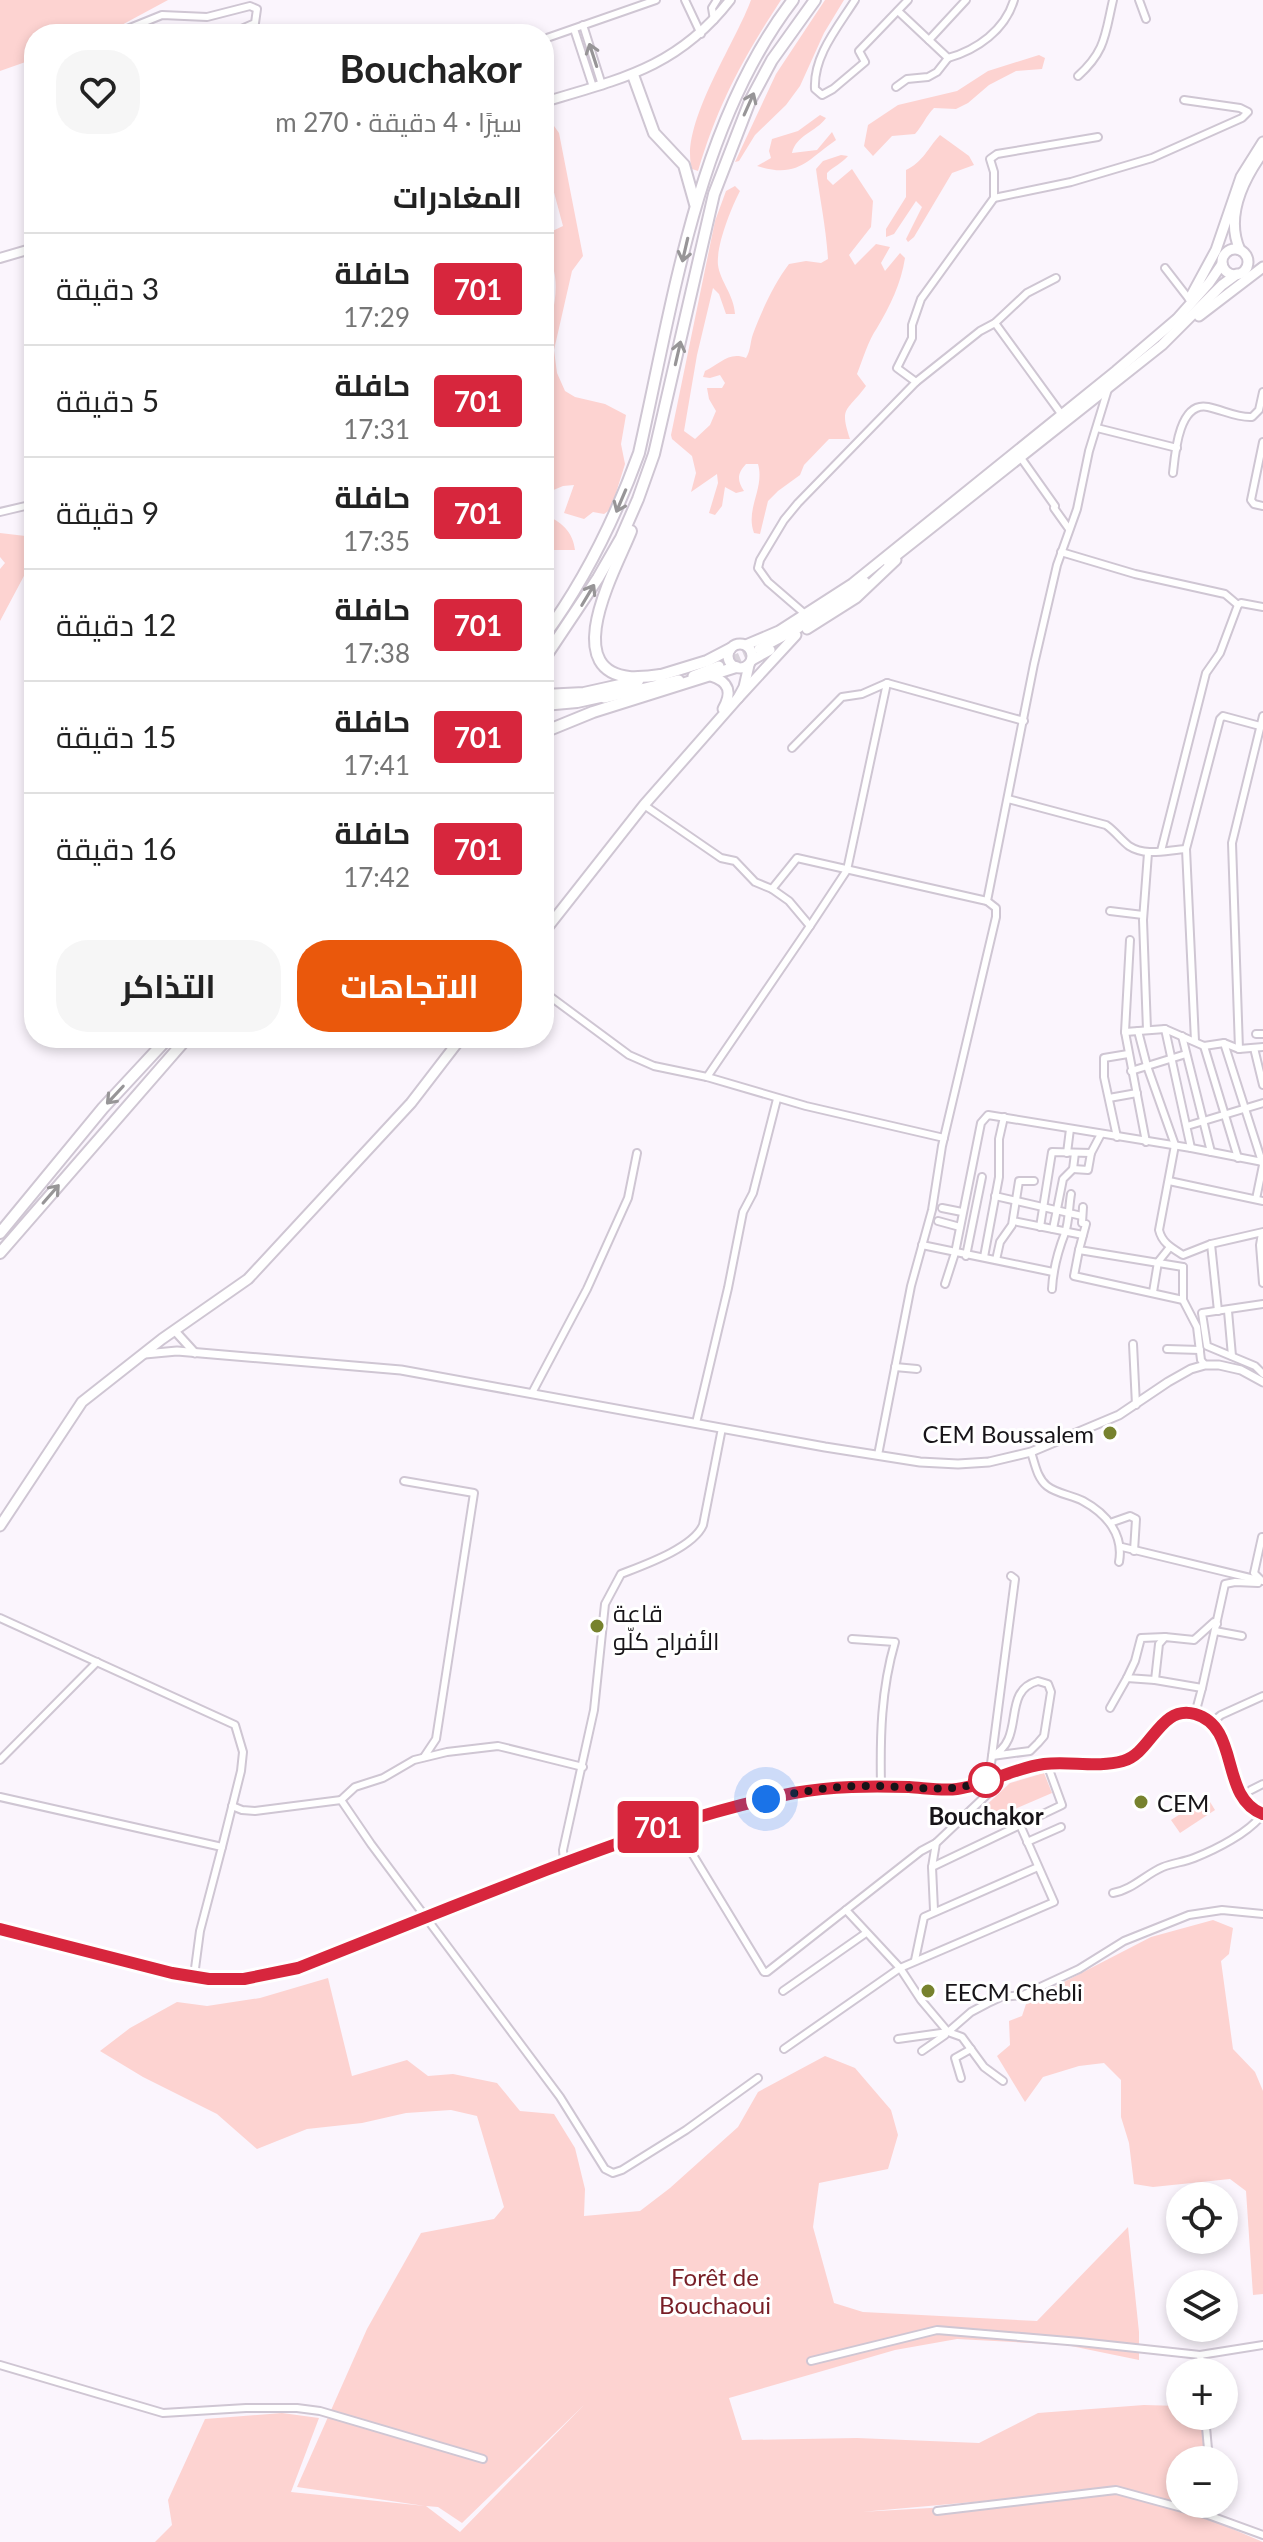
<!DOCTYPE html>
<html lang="ar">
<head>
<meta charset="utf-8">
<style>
	:root { --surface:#fff; --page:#f6f6f6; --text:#222; --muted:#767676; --line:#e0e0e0; --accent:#ea580c }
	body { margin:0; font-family:Lato,Cairo,sans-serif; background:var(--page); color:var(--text); direction:rtl; height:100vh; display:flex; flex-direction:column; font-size:30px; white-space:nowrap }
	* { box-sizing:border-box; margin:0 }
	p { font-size:26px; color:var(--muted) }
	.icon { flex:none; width:44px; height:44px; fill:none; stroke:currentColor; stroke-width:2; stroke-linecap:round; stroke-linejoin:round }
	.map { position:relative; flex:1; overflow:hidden; direction:ltr }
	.side { position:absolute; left:24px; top:24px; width:530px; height:1024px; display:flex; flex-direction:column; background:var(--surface); border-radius:32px; box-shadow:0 4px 12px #0003; direction:rtl }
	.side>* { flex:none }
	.badge { padding:0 16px; border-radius:6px; font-size:28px; line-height:52px }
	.buttons { position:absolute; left:1166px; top:2182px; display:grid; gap:16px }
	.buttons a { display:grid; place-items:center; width:72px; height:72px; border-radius:50%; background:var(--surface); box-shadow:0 4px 12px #0003; font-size:40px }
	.you { position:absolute; width:40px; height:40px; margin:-20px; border:6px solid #fff; border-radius:50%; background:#1a73e8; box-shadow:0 0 0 12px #1a73e833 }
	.map>.badge { position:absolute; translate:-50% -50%; box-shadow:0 0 0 4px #fff }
	h2 { padding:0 32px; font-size:30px; line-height:72px }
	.round { display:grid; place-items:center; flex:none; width:84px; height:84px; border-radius:32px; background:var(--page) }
	.overview { display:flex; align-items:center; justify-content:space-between; height:136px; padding:0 32px }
	h1 { font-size:38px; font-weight:700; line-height:60px }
	.action { display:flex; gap:16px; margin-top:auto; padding:16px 32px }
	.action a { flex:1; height:92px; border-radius:32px; background:var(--accent); color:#fff; font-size:32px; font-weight:700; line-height:92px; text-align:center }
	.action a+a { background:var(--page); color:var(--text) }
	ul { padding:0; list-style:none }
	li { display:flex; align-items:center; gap:24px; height:112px; padding:0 32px; border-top:2px solid var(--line) }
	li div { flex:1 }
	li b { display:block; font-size:30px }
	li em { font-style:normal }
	li .badge { min-width:88px; font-weight:700; text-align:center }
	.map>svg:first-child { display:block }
</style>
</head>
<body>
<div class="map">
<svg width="1263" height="2542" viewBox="0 0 1263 2542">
	<rect width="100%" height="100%" fill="#fbf5fd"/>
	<!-- green -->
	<g fill="#fdd3d1" fill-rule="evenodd">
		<polygon points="0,0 168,0 105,34 34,34 34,59 0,71"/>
		<path d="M751,0H781C743,58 718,104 698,171L692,169C679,126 735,44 751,0Z"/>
		<polygon points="825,0 844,0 824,33 800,86 786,105 755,135 739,161 735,162 776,74"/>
		<path d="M1039,55L1045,58L1042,69L1016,71L989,85L968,103L956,109L934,108C926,116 923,125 915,134L892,136L873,156L864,146L868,125L898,105L957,91L988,71Z"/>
		<path d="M820,115L826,118C816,132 796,135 792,153L817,150L832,132L836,140C807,160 798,179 757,166L771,158L769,151L772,139L798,131Z"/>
		<path d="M544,116H547L559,133L583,256L572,271L554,350L557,373L565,391L575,397L605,404L626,415L621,444L625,464L611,509L604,514L593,512L584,519L564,513L574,485L563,486L544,494V341C552,320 559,293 554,271L544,277V263L547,260L544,256V235L563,226L544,155Z"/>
		<path d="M940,135L969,156L974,165L952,173L914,237L908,242L906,239L922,207L916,201L894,234L886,237V229L906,197V170C923,162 928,148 940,135Z"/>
		<path d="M841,155L848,156C841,164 834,166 827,173V179L833,185L852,169L873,201L871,227L849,255L855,265L876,244L890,247L881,263L885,271L900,253L905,258C901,284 890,306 877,328C868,341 863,359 857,374L866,386C847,412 839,406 850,439H829L804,465L800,475L778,491L768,501L760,534L754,533C745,509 765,488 758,464H746C737,474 737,480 744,491L736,493L725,487L722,506L715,515L709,513L718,483L717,474L691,492L696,473L692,456L672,439L671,435L715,221L726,191L735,186L740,191C731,208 716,246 718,265C720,281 734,295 735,314H726L719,294L713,288L697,355L684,431L695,439L710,425L716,411L709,399L707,388H722L725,383L720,375L710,378L703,377L705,371C720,364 729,351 746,358C751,350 750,342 753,334C761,312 775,282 789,264L806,261L821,263L828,259C826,227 820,200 816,169L823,161Z"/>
		<path d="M545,515C561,521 573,532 575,550H551L544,562Z"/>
		<polygon points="0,533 34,537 34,574 25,574 0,621 0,569 5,563 0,557"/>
		<polygon points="1044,1773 1052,1793 992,1819 980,1811 1010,1783"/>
		<polygon points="1207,1797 1215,1810 1180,1833 1171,1820"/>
		<polygon points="1213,1920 1233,1928 1229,1954 1221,1961 1233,2049 1255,2072 1263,2091 1263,2294 1253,2295 1246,2191 1230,2179 1153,2187 1134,2184 1129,2143 1121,2117 1121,2080 1104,2063 1079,2066 1043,2077 1025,2102 997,2056 1010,2045 1009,2021 1022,2016 1027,2001 1151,1937"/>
		<path d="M328,1978L352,2076L407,2060L428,2076L453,2074L497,2083L520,2111L554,2114L575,2148L585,2189L584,2216L640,2211L670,2188L738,2127L758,2092L825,2056L855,2068L891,2110L898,2135L888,2169L819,2183L813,2227L834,2303L863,2312L1037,2321L1128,2227L1139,2332V2360L1066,2345L957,2339L895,2350L729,2398L742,2440L857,2438L979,2443L1038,2413L1144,2405L1180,2406V2416H1210L1213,2460H1180V2504H1215L1216,2522L1263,2542H155L172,2525L168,2500L205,2419L282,2413L319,2418L291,2492L425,2506L297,2487L367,2329L421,2233L494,2219L504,2207L477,2116L451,2110L406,2113L362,2123L307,2129L257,2149L217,2114L143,2077L100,2051L130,2028L177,2002L207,2006L260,1998ZM584,2405L460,2532L426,2506L438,2507L462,2523ZM1018,2498V2503L860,2512H861Z"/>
	</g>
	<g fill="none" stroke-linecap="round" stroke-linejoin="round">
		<!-- trunk-tunnel -->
		<polyline stroke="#d9d3db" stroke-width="9" stroke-dasharray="9 4.5" stroke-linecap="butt" points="719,666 759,649"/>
		<defs>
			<g id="minor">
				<polyline points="685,0 701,34"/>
				<path d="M855,0C838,27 813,56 815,89L822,95L833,89L865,62L859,51L908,0"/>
				<polyline points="1139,0 1146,19"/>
				<path d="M898,11L948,58C977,50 1005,30 1014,0"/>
				<polyline points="714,20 712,8 717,0"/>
				<polyline points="583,25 602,85"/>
				<polyline points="574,29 593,87"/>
				<polyline points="115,34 162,15 207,17 250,6 257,9 255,23 239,30 241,34"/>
				<polyline points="544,39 656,0"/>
				<polyline points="929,40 966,0"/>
				<path d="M1078,76C1106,51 1105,34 1113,0"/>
				<polyline points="896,87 907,79 928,77 937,72 948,58"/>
				<polyline points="994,198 1071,182 1152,158 1242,118 1248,112 1240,108 1184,100"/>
				<polyline points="1165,268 1189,299"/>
				<polyline points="995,323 1062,415"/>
				<polyline points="916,382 897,368 912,338 912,325 921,299 994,198 994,172 990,159 997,154 1098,137"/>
				<polyline points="1097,428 1177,448"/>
				<polyline points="1263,442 1251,500 1254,504 1263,506"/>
				<polyline points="1021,458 1055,506"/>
				<path d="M1173,473C1175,453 1179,401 1208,407C1223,410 1237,418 1252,417L1259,410L1263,392"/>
				<polyline points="1054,508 1069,529"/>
				<polyline points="0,512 34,504"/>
				<polyline points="1061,552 1135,574 1225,594 1238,605"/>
				<polyline points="805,614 768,582 758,568 760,560 784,520 798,503 916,382 980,331 995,323 1027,293 1056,278"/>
				<polyline points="792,748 842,697 862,694 887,683 1024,721"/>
				<path d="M1008,799L1106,825C1115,831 1120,839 1129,846C1146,857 1167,850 1186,849"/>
				<polyline points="644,805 721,858 735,861 755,882 772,889 789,901 810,926 707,1077"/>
				<polyline points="1161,851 1206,673 1220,653 1238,605 1241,603 1263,607"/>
				<polyline points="772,889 797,858 987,901"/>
				<polyline points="1110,911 1143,915"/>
				<polyline points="810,926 847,870 887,683"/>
				<polyline points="1130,940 1125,1032 1165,1029 1204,1046 1224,1043 1239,1049 1263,1047"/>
				<polyline points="544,992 629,1055 654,1066 707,1077 806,1106 944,1138"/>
				<polyline points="1165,1029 1191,1148"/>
				<polyline points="1147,1030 1143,920 1148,853"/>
				<path d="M1138,1031L1147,1066L1175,1145L1159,1230C1162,1243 1172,1248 1183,1255L1211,1244L1263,1232"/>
				<polyline points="1125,1032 1146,1142"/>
				<polyline points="1256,1034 1263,1034"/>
				<polyline points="1182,1036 1211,1152"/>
				<polyline points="1195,1041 1186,849 1220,719 1223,716 1260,726"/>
				<polyline points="1224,1043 1263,1165 1256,1199"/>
				<polyline points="1204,1046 1238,1158"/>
				<polyline points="1254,1048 1263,1085"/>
				<polyline points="1239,1049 1232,843 1263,716"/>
				<polyline points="1131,1071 1186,1054"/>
				<polyline points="1109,1098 1137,1093"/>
				<polyline points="1187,1126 1263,1103"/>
				<polyline points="1117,1137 1104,1077 1104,1058 1128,1054"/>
				<polyline points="1067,1153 1070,1129"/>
				<polyline points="1073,1169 1088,1170 1091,1153 1101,1134"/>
				<polyline points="1169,1181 1263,1201"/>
				<polyline points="995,1196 1082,1216"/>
				<polyline points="942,1208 962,1212"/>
				<polyline points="938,1221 960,1227"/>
				<polyline points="1013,1221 1083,1235"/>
				<polyline points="1082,1223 1083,1207"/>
				<polyline points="1086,1224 1079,1250 1183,1267"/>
				<polyline points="1040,1227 1052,1152 1091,1153"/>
				<polyline points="1053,1229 1063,1179 1073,1169 1075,1153"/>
				<polyline points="1262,1233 1260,1245 1263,1283"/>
				<polyline points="1211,1244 1218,1311"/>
				<polyline points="922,1245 1053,1272"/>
				<polyline points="1079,1250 1074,1276 1183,1300"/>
				<polyline points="966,1256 982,1177"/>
				<polyline points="984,1257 999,1177 999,1139 1004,1117"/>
				<polyline points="996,1260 1000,1242 1012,1225 1019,1181 1034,1181"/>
				<polyline points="1183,1267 1183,1300 1197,1327 1201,1360 1205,1365"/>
				<polyline points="945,1284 955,1253 981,1123 988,1115 1191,1148 1263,1162"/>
				<path d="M1052,1289C1053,1269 1058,1251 1065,1233C1069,1222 1069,1205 1071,1194"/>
				<polyline points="1153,1292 1158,1262 1170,1247"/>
				<polyline points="1263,1304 1202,1313 1207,1346 1255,1366 1263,1374"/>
				<polyline points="1228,1311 1232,1356"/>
				<polyline points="1133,1344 1136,1405"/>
				<polyline points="1167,1349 1200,1350"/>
				<polyline points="895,1367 917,1369"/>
				<polyline points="532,1393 587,1289 628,1198 637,1153"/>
				<polyline points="696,1423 728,1288 743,1212 753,1193 777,1099"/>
				<path d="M1031,1452C1035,1464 1037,1478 1047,1486C1057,1494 1072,1495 1083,1501C1107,1514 1124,1535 1119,1562"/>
				<polyline points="878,1455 911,1286 932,1210 942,1146 996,917 996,908 987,901 1034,664 1057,565 1077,509 1089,451 1108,389"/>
				<polyline points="404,1481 474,1493 436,1739 424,1757"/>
				<polyline points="1110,1523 1130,1516 1136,1519 1134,1551"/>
				<polyline points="1122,1547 1263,1581"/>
				<polyline points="1260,1579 1254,1573 1262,1537"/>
				<polyline points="0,1618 235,1725 243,1752 241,1771 222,1847"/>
				<polyline points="1215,1631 1242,1636"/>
				<path d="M852,1639L895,1642C881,1690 880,1736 881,1786"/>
				<polyline points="1155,1680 1127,1678 1135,1661 1141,1638 1165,1637"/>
				<path d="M1038,1681L1048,1684L1051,1692L1044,1736L1038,1743L1030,1751L992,1756C1027,1739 1000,1691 1038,1681Z"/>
				<polyline points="1202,1688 1225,1584 1235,1582 1258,1583 1258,1580"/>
				<polyline points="1110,1708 1127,1678"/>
				<polyline points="1195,1714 1202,1688 1155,1680 1159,1644 1165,1637 1194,1640 1214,1622 1217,1624"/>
				<polyline points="1211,1723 1221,1715 1263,1696"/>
				<polyline points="0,1760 97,1662"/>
				<polyline points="583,1767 498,1746 447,1752 414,1760 383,1778 355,1787 341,1800 371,1844 560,2097 605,2169 613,2173 622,2170 686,2130 758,2078"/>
				<polyline points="989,1779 1015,1579 1011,1576"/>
				<polyline points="1251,1790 1263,1784"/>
				<polyline points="0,1797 222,1847 200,1931 194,1976"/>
				<polyline points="232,1806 242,1810 255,1811 341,1800"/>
				<polyline points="673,1822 764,1972 767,1972 921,1851 936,1843"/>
				<polyline points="1027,1842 1061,1827"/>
				<path d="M564,1863L563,1850L594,1710L605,1604L621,1574C644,1565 693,1548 703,1525L722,1428"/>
				<polyline points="932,1867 1062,1805 1047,1764"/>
				<path d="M1113,1893C1132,1890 1146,1874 1163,1867C1173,1863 1184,1862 1194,1858C1217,1849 1248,1833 1263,1814"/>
				<polyline points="846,1910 900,1968 921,2000 948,2032 962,2037 984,2067 1003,2081"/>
				<polyline points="934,1910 932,1867 936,1843 995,1787 1000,1776"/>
				<polyline points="915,1960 924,1917 1038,1867"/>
				<polyline points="783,1991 866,1933"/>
				<polyline points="898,2039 948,2032 971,2012 988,2003 1001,1997 1023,1995 1079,1969 1124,1941 1189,1915 1222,1910 1263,1914"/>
				<polyline points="784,2049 900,1968 1054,1902 1020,1825"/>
				<polyline points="922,2051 945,2035"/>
				<polyline points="961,2078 955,2058 971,2049"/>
				<polyline points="1200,2355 1202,2372"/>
				<polyline points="811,2361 937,2330 1080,2342 1200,2355 1263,2345"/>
				<polyline points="0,2365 163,2413 246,2408 297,2408 320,2411 483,2459"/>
				<polyline points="1205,2416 1209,2460"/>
				<polyline points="937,2511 1116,2490 1208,2515 1263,2535"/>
			</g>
			<g id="tertiary">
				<polyline points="175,1331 195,1353"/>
				<polyline points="145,1354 177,1351 401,1370 825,1447 920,1462 958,1464 989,1462 1031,1452 1119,1415 1168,1382 1191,1369 1205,1365 1219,1365 1241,1370 1263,1382"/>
			</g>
			<g id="secondary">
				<path d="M544,102C621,79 678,67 730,0"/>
				<polyline points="0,258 34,248"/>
				<path d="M0,1929L172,1973L209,1979H244L298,1968C375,1937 452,1906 529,1876C617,1843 702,1811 794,1793C831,1786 866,1786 903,1787C920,1788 940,1792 957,1789C987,1785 1013,1768 1044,1764C1070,1761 1098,1768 1123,1761C1151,1754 1160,1704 1195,1714C1241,1727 1219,1799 1263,1814"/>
			</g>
			<g id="primary">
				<path d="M711,676C730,682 732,693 723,709"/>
				<polyline points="544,932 644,805 738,698 744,687 749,665"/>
				<polyline points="0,1526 82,1402 162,1339 248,1279 411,1103 461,1038"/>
			</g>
			<g id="trunk">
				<circle cx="1235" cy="262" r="13"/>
				<path d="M1240,250C1225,217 1243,180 1263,152"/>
				<polyline points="1190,298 1216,250 1241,177 1263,142"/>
				<polyline points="1199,316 1263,267"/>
				<polyline points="888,562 1162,345 1222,285 1237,274"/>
				<polyline points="807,629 856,598 896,560"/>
				<circle cx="740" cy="656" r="12"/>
				<polyline points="746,645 779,631 852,584 1116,371 1177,319 1209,283 1222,264"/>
				<polyline points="759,649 798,628 865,582"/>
				<polyline points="752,660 770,650"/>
				<polyline points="693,676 719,666"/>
				<polyline points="604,698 679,680"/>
				<polyline points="738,698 796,635"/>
			</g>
			<g id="motorway">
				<polyline points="633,75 654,133 684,165 695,204"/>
				<path d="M631,531C618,565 558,669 629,677C639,678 651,676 661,675"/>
				<path d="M544,636C586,579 615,519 639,453C673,303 697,125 793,0"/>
				<polyline points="544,659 598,578 621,538 638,499 654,454 714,194 750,101 772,60 815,0"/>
				<polyline points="658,676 707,661 730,649"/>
				<polyline points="544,695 584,693 638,681"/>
				<polyline points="544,705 577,702 609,695"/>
				<polyline points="544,732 593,712 736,667"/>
				<polyline points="0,1233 103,1108 168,1038"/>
				<polyline points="0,1253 187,1038"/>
			</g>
		</defs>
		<!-- minor casing -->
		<use href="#minor" stroke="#cfc6d3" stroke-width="10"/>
		<!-- tertiary casing -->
		<use href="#tertiary" stroke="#cfc6d3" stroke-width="11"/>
		<!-- secondary casing -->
		<use href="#secondary" stroke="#cfc6d3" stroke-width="12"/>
		<!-- primary casing -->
		<use href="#primary" stroke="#cfc6d3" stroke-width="13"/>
		<!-- trunk casing -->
		<use href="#trunk" stroke="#cfc6d3" stroke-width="13"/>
		<!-- motorway casing -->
		<use href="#motorway" stroke="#cfc6d3" stroke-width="14"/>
		<!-- minor -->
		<use href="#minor" stroke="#fff" stroke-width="6"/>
		<!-- tertiary -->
		<use href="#tertiary" stroke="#fff" stroke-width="7"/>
		<!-- secondary -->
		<use href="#secondary" stroke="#fff" stroke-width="8"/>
		<!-- primary -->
		<use href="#primary" stroke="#fff" stroke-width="9"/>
		<!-- trunk -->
		<use href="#trunk" stroke="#fff" stroke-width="9"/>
		<!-- motorway -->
		<use href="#motorway" stroke="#fff" stroke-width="10"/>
	</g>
	<!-- one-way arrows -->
	<defs><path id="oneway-shaft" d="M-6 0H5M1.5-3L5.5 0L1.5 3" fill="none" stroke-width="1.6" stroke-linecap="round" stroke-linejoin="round" transform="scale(2)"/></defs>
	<g stroke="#979597">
		<use href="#oneway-shaft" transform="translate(593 55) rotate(-108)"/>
		<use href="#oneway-shaft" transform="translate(749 104) rotate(-66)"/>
		<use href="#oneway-shaft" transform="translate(685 250) rotate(103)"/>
		<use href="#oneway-shaft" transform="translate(678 353) rotate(-77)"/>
		<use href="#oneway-shaft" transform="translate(621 501) rotate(113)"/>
		<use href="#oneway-shaft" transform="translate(588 595) rotate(-59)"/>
		<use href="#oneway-shaft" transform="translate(115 1095) rotate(133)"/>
		<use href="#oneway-shaft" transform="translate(51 1194) rotate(-49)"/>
	</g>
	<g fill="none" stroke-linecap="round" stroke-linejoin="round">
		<defs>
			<path id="line" d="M0,1929L172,1973L209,1979H244L298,1968C381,1935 463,1902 546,1870C628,1839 708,1810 794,1793C833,1786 870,1786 909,1787C925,1788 942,1791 957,1789C987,1785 1013,1768 1044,1764C1070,1761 1098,1768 1123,1761C1151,1754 1160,1704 1195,1714C1241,1727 1219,1798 1263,1814"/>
		</defs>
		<!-- line casing -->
		<use href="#line" stroke="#fff" stroke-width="18"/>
		<!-- line -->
		<use href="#line" stroke="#d7263d" stroke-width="12"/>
		<!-- walk -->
		<path stroke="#171418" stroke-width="8" stroke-dasharray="0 14.4" d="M766,1799C799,1792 831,1786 865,1786C908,1785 949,1796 989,1779L986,1780"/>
	</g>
	<!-- markers -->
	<g fill="#77822e" stroke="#fff" stroke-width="3">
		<circle cx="1110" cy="1433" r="8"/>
		<circle cx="597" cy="1626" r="8"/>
		<circle cx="1141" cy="1802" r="8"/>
		<circle cx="928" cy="1991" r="8"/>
	</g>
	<circle fill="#fff" stroke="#d7263d" stroke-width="4" cx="986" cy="1780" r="16"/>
	<g text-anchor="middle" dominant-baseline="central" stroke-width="6" stroke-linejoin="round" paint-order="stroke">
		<!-- poi labels -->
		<g font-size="24" fill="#171418" stroke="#fff" text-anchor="start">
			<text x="1094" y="1433" text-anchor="end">CEM Boussalem</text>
			<text x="613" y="1612">قاعة<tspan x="613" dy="28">الأفراح كلّو</tspan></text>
			<text x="1157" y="1802">CEM</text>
			<text x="944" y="1991">EECM Chebli</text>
		</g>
		<!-- stop labels -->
		<g font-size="24" font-weight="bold" fill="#171418" stroke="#fff">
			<text x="986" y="1815">Bouchakor</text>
		</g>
		<!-- park labels -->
		<g font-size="24" fill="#781e26" stroke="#fff">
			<text x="715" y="2276">Forêt de<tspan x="715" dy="28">Bouchaoui</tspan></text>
		</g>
	</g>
</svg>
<div class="buttons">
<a><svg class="icon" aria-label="locate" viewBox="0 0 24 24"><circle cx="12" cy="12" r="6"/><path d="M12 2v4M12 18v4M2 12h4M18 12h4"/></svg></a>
<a><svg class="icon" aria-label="layers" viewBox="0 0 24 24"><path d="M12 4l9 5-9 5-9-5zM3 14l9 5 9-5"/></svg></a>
<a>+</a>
<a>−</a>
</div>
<div class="you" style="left:766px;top:1799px"></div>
<b class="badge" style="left:658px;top:1827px;background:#d7263d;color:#fff">701</b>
<section class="side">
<div class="overview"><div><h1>Bouchakor</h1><p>سيرًا · 4 دقيقة · 270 m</p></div><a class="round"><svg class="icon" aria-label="heart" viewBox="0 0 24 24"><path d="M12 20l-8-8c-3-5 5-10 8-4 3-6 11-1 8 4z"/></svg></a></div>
<h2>المغادرات</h2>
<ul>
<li><span class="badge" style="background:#d7263d;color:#fff">701</span><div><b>حافلة</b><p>17:29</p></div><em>3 دقيقة</em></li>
<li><span class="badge" style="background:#d7263d;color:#fff">701</span><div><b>حافلة</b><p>17:31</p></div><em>5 دقيقة</em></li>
<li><span class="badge" style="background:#d7263d;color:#fff">701</span><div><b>حافلة</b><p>17:35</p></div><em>9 دقيقة</em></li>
<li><span class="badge" style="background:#d7263d;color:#fff">701</span><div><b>حافلة</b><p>17:38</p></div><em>12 دقيقة</em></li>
<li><span class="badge" style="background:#d7263d;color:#fff">701</span><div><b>حافلة</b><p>17:41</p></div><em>15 دقيقة</em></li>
<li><span class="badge" style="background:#d7263d;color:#fff">701</span><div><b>حافلة</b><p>17:42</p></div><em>16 دقيقة</em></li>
</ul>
<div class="action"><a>الاتجاهات</a><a>التذاكر</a></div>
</section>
</div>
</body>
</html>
